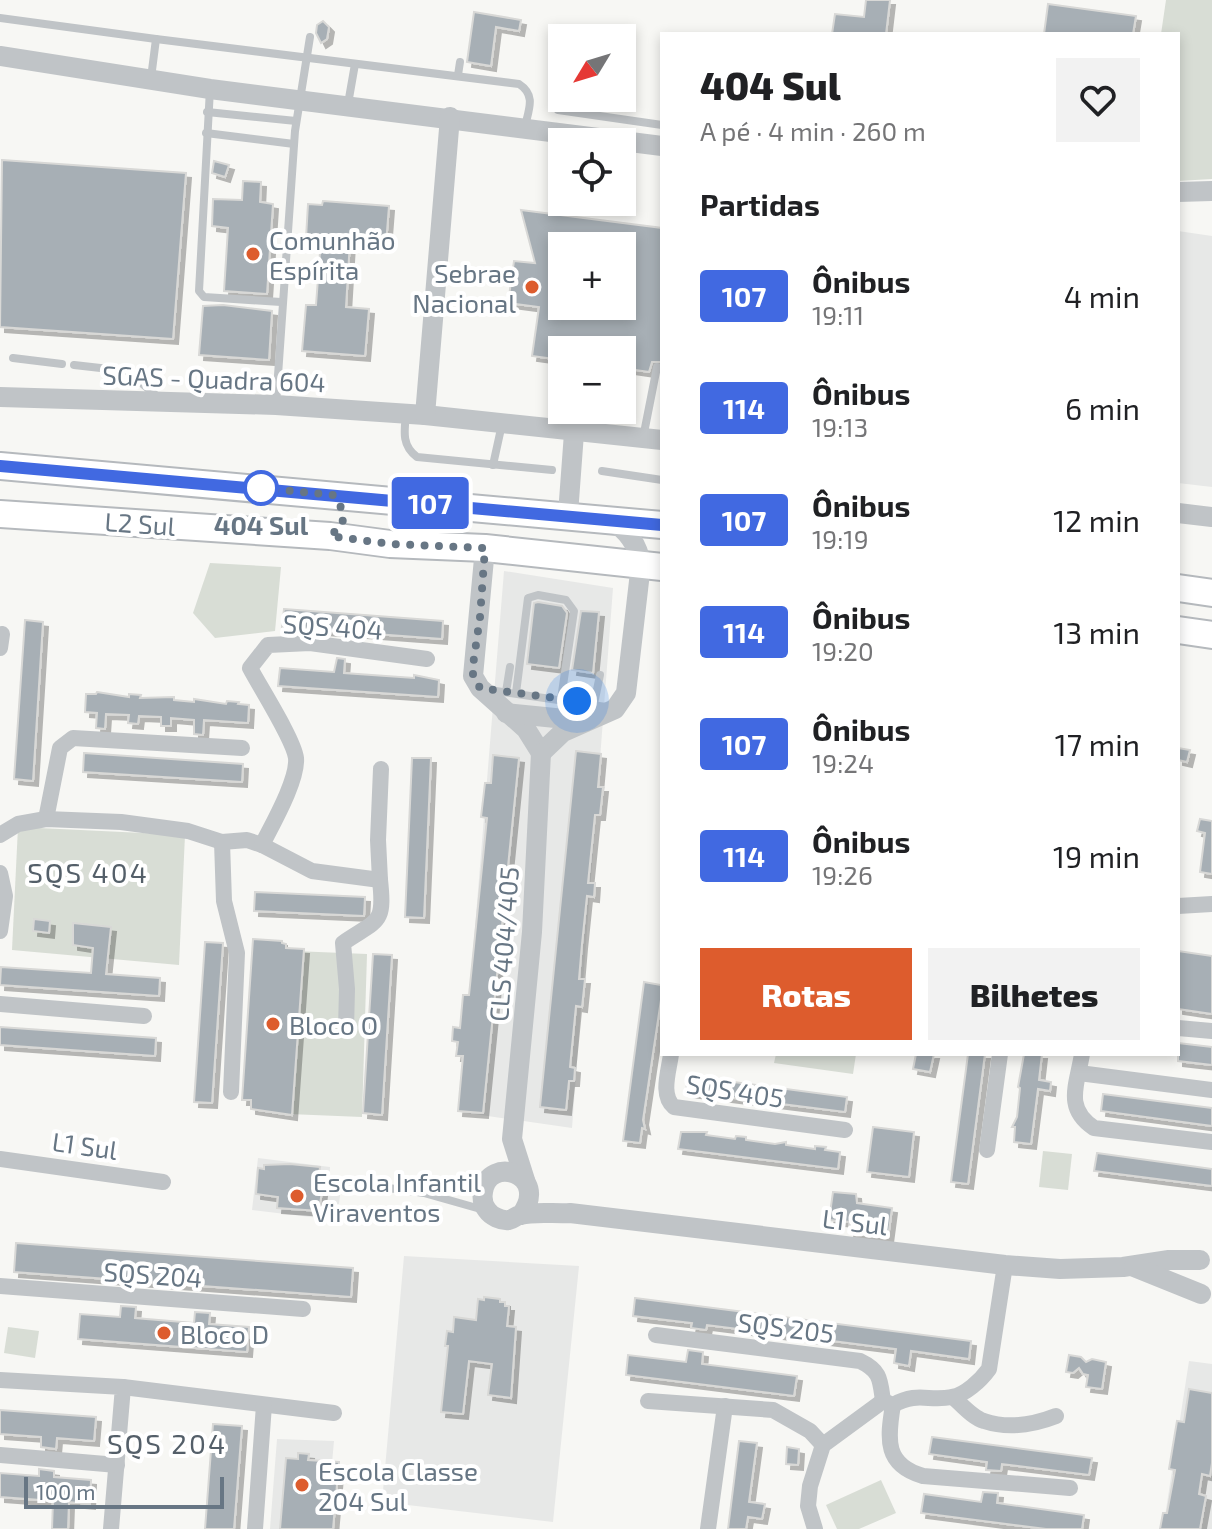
<!DOCTYPE html>
<html lang="pt">
<head>
<meta charset="utf-8">
<style>
	:root { --surface:#fff; --page:#f2f2f2; --text:#202124; --muted:#757577; --accent:#dd5c2d }
	body { margin:0; font-family:"Exo 2",sans-serif; background:var(--page); color:var(--text); height:100vh; display:flex; flex-direction:column; font-size:30px; white-space:nowrap }
	* { box-sizing:border-box; margin:0 }
	p { font-size:26px; color:var(--muted) }
	.icon { flex:none; width:44px; height:44px; fill:none; stroke:currentColor; stroke-width:2; stroke-linecap:round; stroke-linejoin:round }
	.map { position:relative; flex:1; overflow:hidden }
	.drawer { position:absolute; left:660px; top:32px; width:520px; height:1024px; display:flex; flex-direction:column; background:var(--surface); border-radius:0px; box-shadow:0 4px 12px #0003 }
	.drawer>* { flex:none }
	.badge { padding:0 16px; border-radius:6px; font-size:28px; line-height:52px }
	.needle { width:52px; rotate:232deg }
	.tools { position:absolute; left:548px; top:24px; display:grid; gap:16px }
	.tools a { display:grid; place-items:center; width:88px; height:88px; border-radius:0px; background:var(--surface); box-shadow:0 4px 12px #0003; font-size:40px }
	.scale { position:absolute; left:24px; bottom:20px; width:200px; box-sizing:border-box; padding-left:8px; border:4px solid #677684; border-top:0; font-size:22px; line-height:28px; white-space:nowrap; color:#677684; -webkit-text-stroke:6px #fff; paint-order:stroke }
	.you { position:absolute; width:40px; height:40px; margin:-20px; border:6px solid #fff; border-radius:50%; background:#1a73e8; box-shadow:0 0 0 12px #1a73e833 }
	.map>.badge { position:absolute; translate:-50% -50%; box-shadow:0 0 0 4px #fff }
	h2 { padding:0 40px; font-size:30px; line-height:72px }
	.round { display:grid; place-items:center; flex:none; width:84px; height:84px; border-radius:0px; background:var(--page) }
	.head { display:flex; align-items:center; justify-content:space-between; height:136px; padding:0 40px }
	h1 { font-size:38px; font-weight:800; line-height:60px }
	.primary-button { display:flex; gap:16px; margin-top:auto; padding:16px 40px }
	.primary-button a { flex:1; height:92px; border-radius:0px; background:var(--accent); color:#fff; font-size:32px; font-weight:800; line-height:92px; text-align:center }
	.primary-button a+a { background:var(--page); color:var(--text) }
	ul { padding:0; list-style:none }
	li { display:flex; align-items:center; gap:24px; height:112px; padding:0 40px }
	li div { flex:1 }
	li b { display:block; font-size:30px }
	li em { font-style:normal }
	li .badge { min-width:88px; font-weight:700; text-align:center }
	.map>svg:first-child { display:block }
</style>
</head>
<body>
<div class="map">
<svg width="1212" height="1529" viewBox="0 0 1212 1529">
	<defs>
		<filter id="shadow"><feDropShadow dx="5" dy="5" stdDeviation="0" flood-color="#0004"/></filter>
	</defs>
	<rect width="100%" height="100%" fill="#f7f7f4"/>
	<!-- built -->
	<g fill="#e7e8e7">
		<polygon points="1178,231 1212,236 1212,487 1178,483"/>
		<polygon points="504,571 613,588 572,1128 460,1112"/>
		<polygon points="258,1158 330,1167 329,1185 341,1187 339,1204 329,1203 327,1219 252,1210"/>
		<polygon points="404,1256 579,1266 553,1522 382,1502"/>
		<polygon points="1189,1361 1212,1364 1212,1529 1163,1529"/>
		<polygon points="277,1439 334,1441 326,1529 270,1529"/>
	</g>
	<!-- green -->
	<g fill="#d8ddd5">
		<polygon points="1166,0 1212,0 1212,179 1178,181 1178,34 1161,34"/>
		<polygon points="210,563 281,567 275,631 215,638 193,613"/>
		<polygon points="18,827 185,835 179,965 12,950"/>
		<polygon points="294,951 367,954 362,1117 289,1114"/>
		<polygon points="776,1054 856,1054 853,1074 774,1063"/>
		<polygon points="1043,1151 1072,1154 1068,1190 1039,1187"/>
		<polygon points="8,1327 39,1331 35,1358 4,1353"/>
		<polygon points="881,1480 896,1513 859,1529 837,1529 826,1505"/>
	</g>
	<!-- building -->
	<g fill="#a7afb5" stroke="#d8d8d6" stroke-width="2" fill-rule="evenodd" filter="url(#shadow)">
		<polygon points="866,0 890,0 886,34 832,34 835,14 864,17"/>
		<polygon points="1048,4 1136,16 1133,34 1044,34"/>
		<polygon points="474,12 521,20 519,31 496,27 491,66 467,62"/>
		<polygon points="323,21 329,27 327,39 321,43 316,33 317,25"/>
		<polygon points="2,160 186,173 173,339 0,327"/>
		<polygon points="214,161 229,165 225,177 212,173"/>
		<polygon points="243,181 261,182 260,202 273,204 267,294 224,291 228,228 212,226 213,199 242,200"/>
		<polygon points="323,201 389,206 386,244 350,241 346,307 369,309 365,356 302,351 306,305 316,305 321,239 306,238 308,204 322,205"/>
		<path d="M521,210L662,228V362H652L649,372L622,368V350H562V360L532,356L539,307L508,303L514,261L535,263ZM560,246H622V306H613L612,319L554,312L555,271Z"/>
		<polygon points="223,305 272,311 269,360 199,355 203,306"/>
		<polygon points="538,602 562,606 567,613 559,668 527,664 534,603"/>
		<polygon points="284,609 443,621 442,639 282,627"/>
		<polygon points="581,611 599,612 593,673 572,670"/>
		<polygon points="25,620 43,622 33,781 14,779"/>
		<polygon points="337,658 345,659 344,673 414,678 414,675 439,680 438,697 278,686 280,668 334,672"/>
		<polygon points="97,692 129,697 129,694 141,695 140,698 174,697 174,700 194,702 194,699 226,704 227,701 239,702 238,704 249,705 248,723 204,720 203,735 194,734 194,720 171,718 171,726 161,726 161,717 139,716 138,724 128,723 129,715 106,714 105,729 96,728 97,713 85,712 86,694 96,694"/>
		<polygon points="1178,748 1190,750 1187,762 1178,760"/>
		<polygon points="576,751 601,754 598,787 603,787 600,815 595,815 588,883 595,883 594,897 587,896 582,944 579,979 585,979 582,1007 576,1006 570,1067 575,1068 574,1081 569,1081 566,1110 540,1107"/>
		<polygon points="84,753 243,764 242,782 83,772"/>
		<polygon points="493,755 519,758 483,1113 458,1111 463,1056 456,1056 458,1042 452,1041 453,1027 460,1028 463,995 469,995 487,818 481,817 485,783 491,783"/>
		<polygon points="412,758 431,758 424,918 405,917"/>
		<polygon points="1200,819 1212,821 1212,874 1200,872 1205,833 1197,831"/>
		<polygon points="255,892 365,897 364,916 254,911"/>
		<polygon points="34,919 50,921 49,933 33,931"/>
		<polygon points="73,923 111,927 106,974 160,978 159,996 0,985 1,967 91,973 93,948 73,945"/>
		<polygon points="253,939 282,941 282,943 286,944 286,948 304,949 292,1115 251,1109 251,1100 242,1100"/>
		<polygon points="205,942 223,943 212,1103 194,1102"/>
		<polygon points="1178,951 1212,956 1212,1014 1178,1009"/>
		<polygon points="373,954 392,955 382,1115 363,1113"/>
		<polygon points="644,982 661,985 661,1000 643,1120 645,1129 642,1128 640,1143 623,1141"/>
		<polygon points="0,1027 156,1038 155,1056 0,1045"/>
		<polygon points="1178,1043 1212,1047 1212,1065 1178,1061"/>
		<polygon points="916,1054 934,1054 930,1072 913,1069"/>
		<polygon points="968,1054 985,1054 968,1184 951,1182"/>
		<polygon points="1024,1054 1042,1054 1039,1080 1051,1082 1050,1091 1038,1089 1031,1144 1014,1142 1015,1127 1012,1127 1017,1117 1020,1088 1018,1087"/>
		<polygon points="688,1076 847,1097 845,1112 686,1092"/>
		<polygon points="1103,1094 1212,1108 1212,1126 1101,1111"/>
		<polygon points="873,1127 914,1132 909,1177 867,1172"/>
		<polygon points="681,1132 707,1132 706,1135 735,1139 736,1136 746,1137 746,1140 775,1144 786,1142 786,1145 815,1149 815,1146 826,1147 825,1150 840,1152 838,1169 678,1149"/>
		<polygon points="1097,1153 1212,1169 1212,1186 1094,1171"/>
		<polygon points="290,1164 320,1167 319,1175 322,1175 321,1185 323,1185 319,1211 277,1208 278,1197 256,1194 258,1168 264,1169 264,1165"/>
		<polygon points="833,1192 856,1194 857,1203 892,1208 888,1238 849,1233 850,1222 829,1220"/>
		<polygon points="16,1243 353,1268 351,1297 14,1272"/>
		<polygon points="484,1297 500,1299 500,1302 505,1302 505,1306 509,1306 507,1326 516,1327 511,1398 488,1395 492,1364 469,1361 463,1414 441,1412 448,1346 445,1346 447,1331 453,1332 454,1317 476,1320 478,1299 484,1300"/>
		<polygon points="635,1298 971,1341 969,1359 911,1351 909,1366 894,1363 896,1349 707,1325 706,1330 691,1328 692,1323 633,1316"/>
		<polygon points="121,1306 136,1307 135,1318 194,1323 195,1312 210,1313 209,1324 249,1327 247,1352 78,1339 80,1314 120,1317"/>
		<polygon points="688,1350 703,1352 702,1364 797,1376 794,1396 626,1375 628,1355 686,1362"/>
		<polygon points="1069,1355 1081,1357 1086,1362 1092,1359 1106,1362 1102,1389 1086,1387 1088,1375 1083,1374 1079,1368 1073,1373 1066,1372"/>
		<polygon points="1189,1389 1212,1393 1212,1463 1210,1476 1202,1474 1199,1494 1206,1496 1200,1529 1160,1529 1163,1513 1167,1513 1175,1470 1169,1469 1177,1421 1184,1422"/>
		<polygon points="0,1410 96,1417 94,1441 57,1438 56,1449 41,1447 41,1437 0,1434"/>
		<polygon points="213,1424 242,1426 234,1529 205,1529"/>
		<polygon points="932,1437 1092,1458 1089,1475 1002,1464 1001,1471 986,1470 987,1462 929,1454"/>
		<polygon points="739,1441 757,1443 749,1502 765,1504 762,1519 748,1517 746,1529 728,1529"/>
		<polygon points="787,1447 799,1449 798,1465 786,1464"/>
		<polygon points="298,1453 309,1454 308,1460 339,1462 333,1529 280,1529 286,1458 298,1459"/>
		<polygon points="39,1469 54,1471 54,1477 91,1480 90,1504 69,1502 68,1529 52,1529 53,1501 0,1497 0,1473 39,1476"/>
		<polygon points="983,1492 998,1493 997,1503 1084,1515 1082,1529 1046,1529 921,1513 924,1494 981,1502"/>
	</g>
	<g fill="none" stroke-linecap="round" stroke-linejoin="round">
		<defs>
			<g id="primary">
				<polyline points="0,466 662,525"/>
				<polyline points="0,514 330,536 390,544 485,548 662,567"/>
				<polyline points="1178,588 1212,593"/>
				<polyline points="1178,630 1212,635"/>
			</g>
		</defs>
		<!-- primary casing -->
		<use href="#primary" stroke="#b5b9bd" stroke-width="30"/>
		<!-- service -->
		<g stroke="#c0c4c7" stroke-width="8">
			<polyline points="0,18 156,39"/>
			<polyline points="458,75 460,62"/>
			<path d="M151,78L156,39L519,84C536,95 529,109 525,126"/>
			<polyline points="210,89 199,291 204,297 281,302"/>
			<polyline points="348,104 355,64"/>
			<polyline points="558,110 662,125"/>
			<polyline points="207,112 296,121"/>
			<polyline points="206,133 294,144"/>
			<polyline points="13,358 62,364"/>
			<polyline points="74,365 127,371 158,397"/>
			<polyline points="276,404 295,131 310,37"/>
			<path d="M406,415C404,432 402,446 417,457L552,470"/>
			<polyline points="643,438 657,367"/>
			<polyline points="493,465 502,424"/>
			<polyline points="602,471 662,480"/>
			<polyline points="489,690 606,707"/>
			<polyline points="506,692 510,667"/>
			<polyline points="516,693 528,598 538,595 566,600 574,611 561,699"/>
			<polyline points="594,704 600,675"/>
			<polyline points="360,1184 424,1193 484,1210"/>
			<polyline points="429,1193 483,1187"/>
		</g>
		<!-- minor -->
		<g stroke="#c0c4c7" stroke-width="16">
			<polyline points="0,648 2,634"/>
			<polyline points="46,819 60,748 73,738 242,748"/>
			<polyline points="0,835 18,824 46,819 121,822 188,831 222,842 247,840 262,845 312,871 380,880 378,840 381,769"/>
			<polyline points="222,842 224,901 237,953 231,1092"/>
			<path d="M262,845C272,825 298,780 296,758C294,740 260,687 250,668L268,645L310,643L427,659"/>
			<polyline points="0,873 5,896 0,931"/>
			<polyline points="1178,906 1212,904"/>
			<polyline points="0,1004 144,1016"/>
			<polyline points="1178,1028 1212,1031"/>
			<path d="M346,1029L347,989L343,943C378,919 385,925 380,880"/>
			<path d="M671,1054C669,1071 660,1095 674,1107L845,1130"/>
			<path d="M1082,1054C1077,1085 1064,1108 1094,1128L1212,1142"/>
			<polyline points="1079,1073 1212,1090"/>
			<polyline points="987,1150 1000,1054"/>
			<polyline points="0,1159 163,1182"/>
			<polyline points="0,1286 303,1309"/>
			<path d="M656,1335L860,1361C881,1371 880,1380 883,1401"/>
			<polyline points="0,1380 123,1387 111,1529"/>
			<polyline points="123,1387 334,1413"/>
			<path d="M953,1397C962,1405 973,1418 984,1421C1008,1429 1033,1425 1056,1416"/>
			<polyline points="648,1401 773,1410 810,1431 823,1445"/>
			<path d="M893,1405C887,1440 885,1465 923,1476L1070,1488"/>
			<polyline points="0,1455 117,1465"/>
			<polyline points="255,1529 264,1405"/>
			<polyline points="708,1529 725,1406"/>
			<path d="M815,1529L808,1506L810,1486L823,1445L883,1401L893,1405C919,1391 928,1402 952,1397C965,1395 981,1380 989,1369L1005,1265"/>
		</g>
		<!-- tertiary -->
		<g stroke="#c0c4c7" stroke-width="20">
			<polyline points="0,56 210,89 662,146"/>
			<polyline points="1178,192 1212,191"/>
			<polyline points="0,397 276,405 425,415 662,440"/>
			<polyline points="425,415 450,117"/>
			<polyline points="1178,513 1212,517"/>
			<polyline points="568,514 574,433"/>
			<polyline points="485,548 473,676 480,688 526,729 541,753"/>
			<polyline points="506,713 585,721"/>
			<path d="M541,753L563,732L615,709L626,693L641,564C638,544 627,530 610,519"/>
			<polyline points="525,1180 512,1139 532,932 541,753"/>
			<path d="M521,1215C551,1174 488,1154 483,1192C482,1198 483,1205 487,1210C491,1216 501,1221 509,1220C514,1219 515,1216 520,1215C535,1211 555,1214 570,1213L1005,1265L1060,1269L1123,1267L1169,1260H1200"/>
			<polyline points="1134,1267 1201,1294"/>
		</g>
		<!-- primary -->
		<use href="#primary" stroke="#fff" stroke-width="26"/>
	</g>
	<g fill="none" stroke-linecap="round" stroke-linejoin="round">
		<defs>
			<polyline id="line" points="0,466 662,525"/>
		</defs>
		<!-- line casing -->
		<use href="#line" stroke="#fff" stroke-width="18"/>
		<!-- line -->
		<use href="#line" stroke="#4169e1" stroke-width="12"/>
		<!-- walk -->
		<path stroke="#677684" stroke-width="8" stroke-dasharray="0 14.4" d="M261,488L333,495C346,514 349,519 330,536L390,544L485,548L480,617L473,665V676L480,688L577,701"/>
	</g>
	<!-- markers -->
	<g fill="#dd5c2d" stroke="#fff" stroke-width="3">
		<circle cx="253" cy="254" r="8"/>
		<circle cx="532" cy="287" r="8"/>
		<circle cx="273" cy="1024" r="8"/>
		<circle cx="297" cy="1196" r="8"/>
		<circle cx="164" cy="1333" r="8"/>
		<circle cx="302" cy="1485" r="8"/>
	</g>
	<circle fill="#fff" stroke="#4169e1" stroke-width="4" cx="261" cy="488" r="16"/>
	<g text-anchor="middle" dominant-baseline="central" stroke-width="8" stroke-linejoin="round" paint-order="stroke">
		<!-- poi labels -->
		<g font-size="26" fill="#677684" stroke="#fff" text-anchor="start">
			<text x="269" y="239">Comunhão<tspan x="269" dy="30">Espírita</tspan></text>
			<text x="516" y="272" text-anchor="end">Sebrae<tspan x="516" dy="30">Nacional</tspan></text>
			<text x="289" y="1024">Bloco O</text>
			<text x="313" y="1181">Escola Infantil<tspan x="313" dy="30">Viraventos</tspan></text>
			<text x="180" y="1333">Bloco D</text>
			<text x="318" y="1470">Escola Classe<tspan x="318" dy="30">204 Sul</tspan></text>
		</g>
		<!-- street labels -->
		<g font-size="26" fill="#677684" stroke="#fff">
			<text transform="translate(214 378) rotate(2)">SGAS - Quadra 604</text>
			<text transform="translate(140 523) rotate(4)">L2 Sul</text>
			<text transform="translate(333 626) rotate(4)">SQS 404</text>
			<text transform="translate(503 944) rotate(-86)">CLS 404/405</text>
			<text transform="translate(735 1090) rotate(9)">SQS 405</text>
			<text transform="translate(85 1145) rotate(8)">L1 Sul</text>
			<text transform="translate(855 1221) rotate(7)">L1 Sul</text>
			<text transform="translate(153 1274) rotate(4)">SQS 204</text>
			<text transform="translate(786 1327) rotate(7)">SQS 205</text>
		</g>
		<!-- stop labels -->
		<g font-size="26" font-weight="bold" fill="#677684" stroke="#fff">
			<text x="261" y="524">404 Sul</text>
		</g>
		<!-- neighbourhood labels -->
		<g font-size="28" letter-spacing="2" fill="#545f69" stroke="#fff">
			<text x="88" y="872">SQS 404</text>
			<text x="167" y="1443">SQS 204</text>
		</g>
	</g>
</svg>
<div class="tools">
<a><svg class="needle" viewBox="-14 -14 28 28"><path d="M0-13l5 13h-10z" fill="#e53935"/><path d="M0 13l5-13h-10z" fill="#757577"/></svg></a>
<a><svg class="icon" aria-label="locate" viewBox="0 0 24 24"><circle cx="12" cy="12" r="6"/><path d="M12 2v4M12 18v4M2 12h4M18 12h4"/></svg></a>
<a>+</a>
<a>−</a>
</div>
<div class="scale">100 m</div>
<div class="you" style="left:577px;top:701px"></div>
<b class="badge" style="left:430px;top:503px;background:#4169e1;color:#fff">107</b>
<section class="drawer">
<div class="head"><div><h1>404 Sul</h1><p>A pé · 4 min · 260 m</p></div><a class="round"><svg class="icon" aria-label="heart" viewBox="0 0 24 24"><path d="M12 20l-8-8c-3-5 5-10 8-4 3-6 11-1 8 4z"/></svg></a></div>
<h2>Partidas</h2>
<ul>
<li><span class="badge" style="background:#4169e1;color:#fff">107</span><div><b>Ônibus</b><p>19:11</p></div><em>4 min</em></li>
<li><span class="badge" style="background:#4169e1;color:#fff">114</span><div><b>Ônibus</b><p>19:13</p></div><em>6 min</em></li>
<li><span class="badge" style="background:#4169e1;color:#fff">107</span><div><b>Ônibus</b><p>19:19</p></div><em>12 min</em></li>
<li><span class="badge" style="background:#4169e1;color:#fff">114</span><div><b>Ônibus</b><p>19:20</p></div><em>13 min</em></li>
<li><span class="badge" style="background:#4169e1;color:#fff">107</span><div><b>Ônibus</b><p>19:24</p></div><em>17 min</em></li>
<li><span class="badge" style="background:#4169e1;color:#fff">114</span><div><b>Ônibus</b><p>19:26</p></div><em>19 min</em></li>
</ul>
<div class="primary-button"><a>Rotas</a><a>Bilhetes</a></div>
</section>
</div>
</body>
</html>
